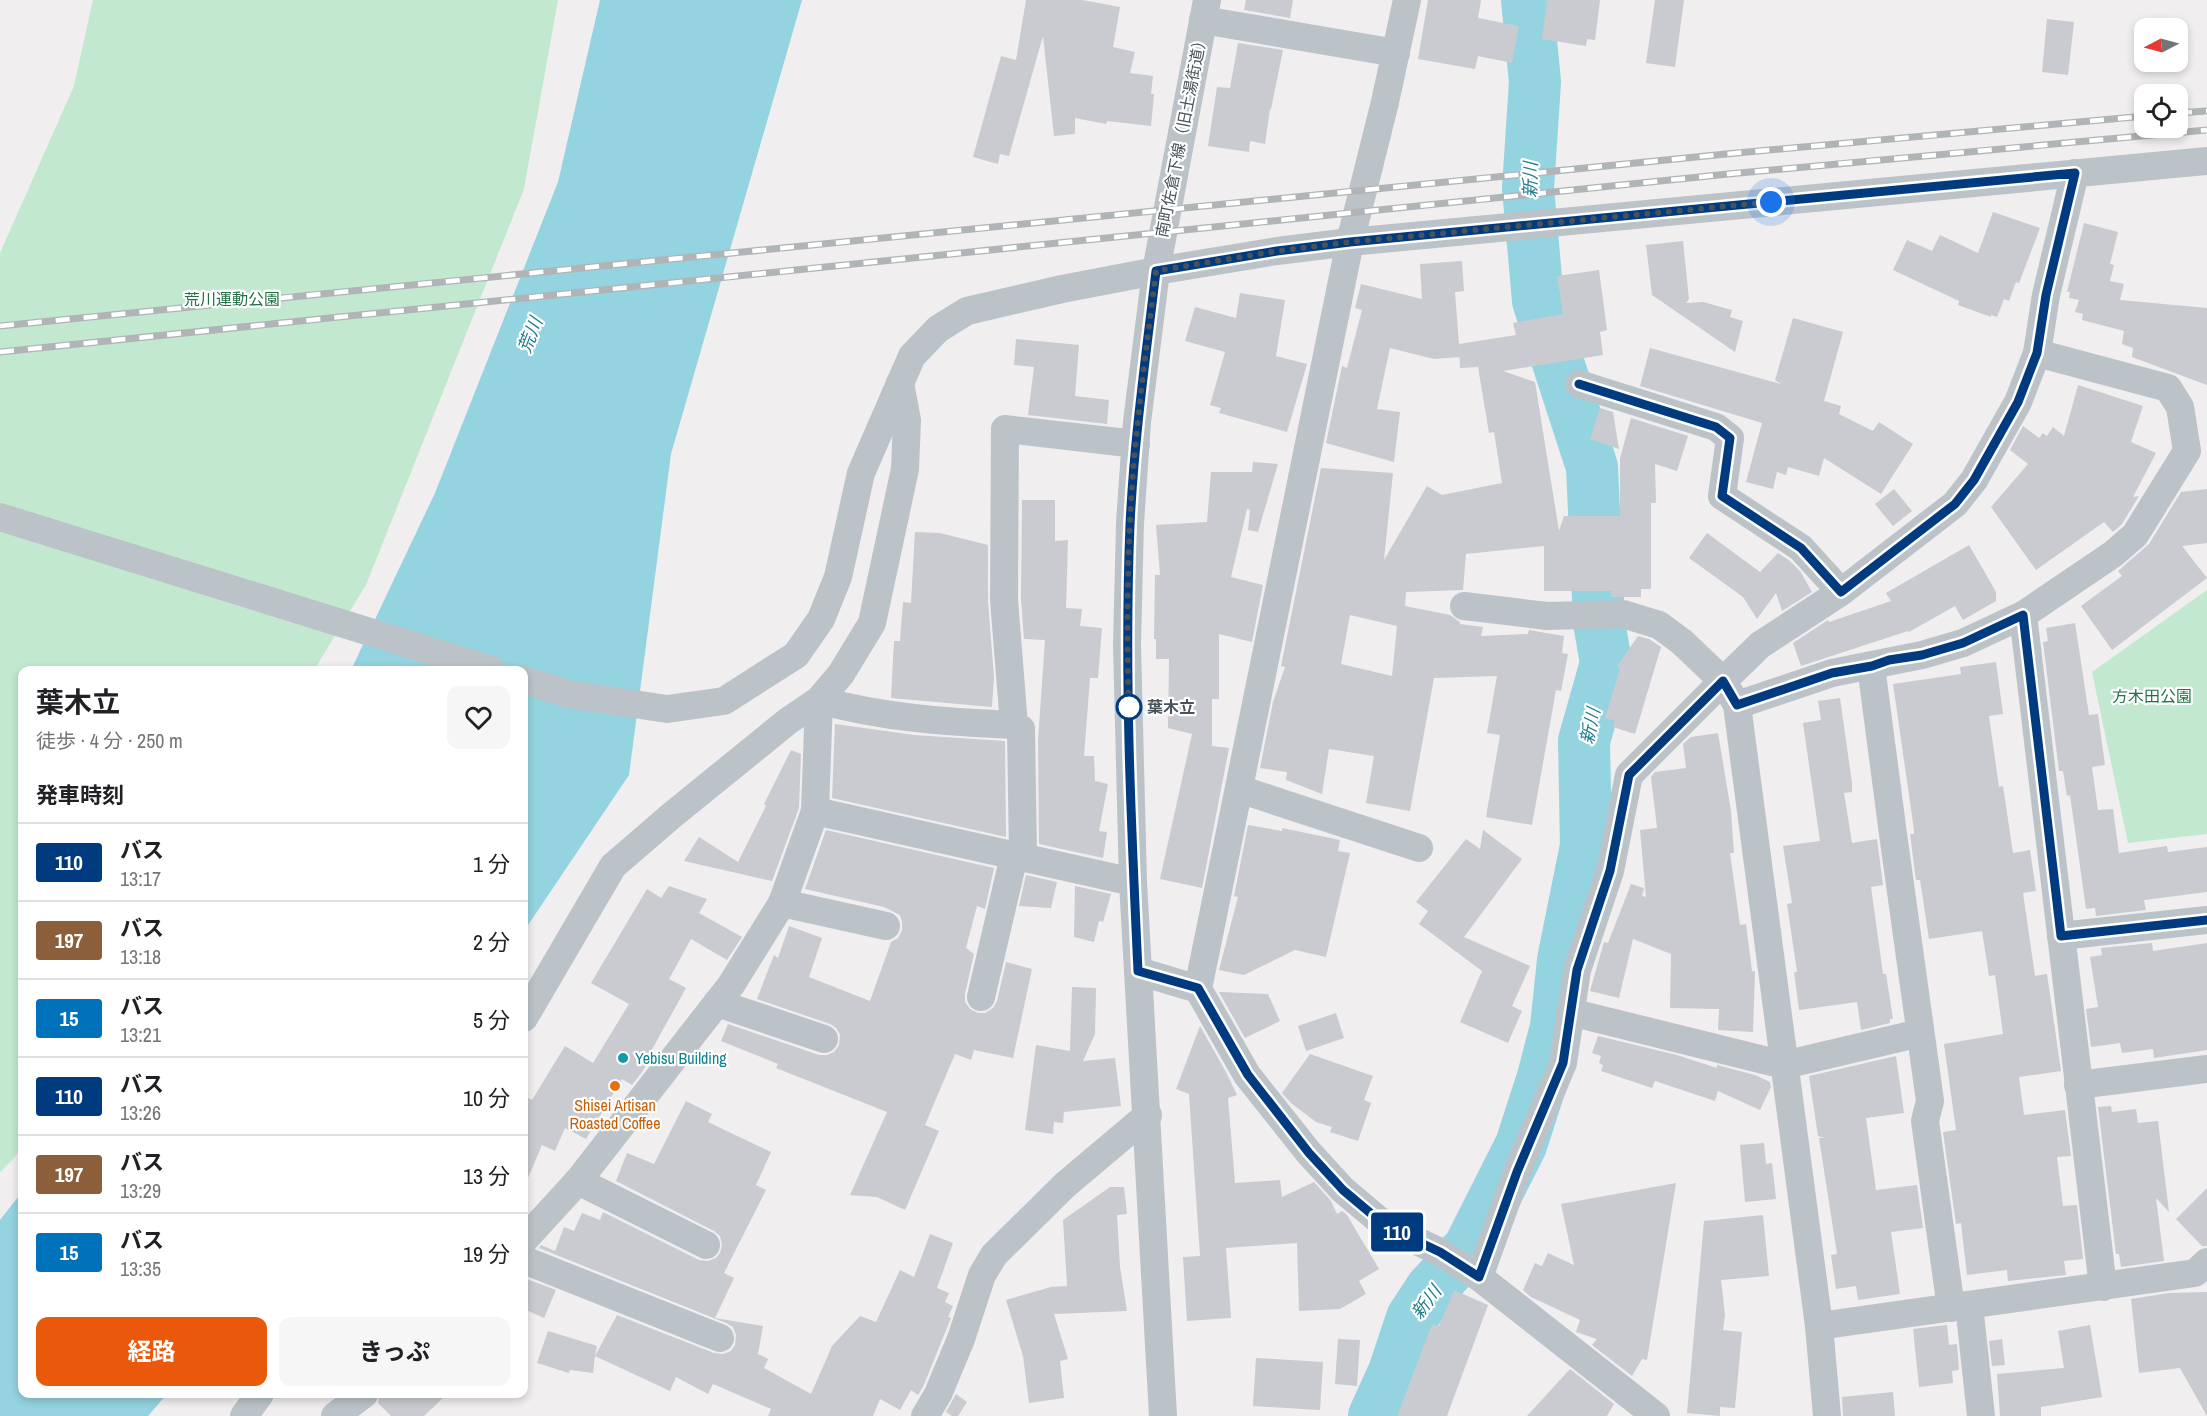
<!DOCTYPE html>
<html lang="ja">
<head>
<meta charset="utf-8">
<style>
	:root { --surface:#fff; --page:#f6f6f6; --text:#202124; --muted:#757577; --line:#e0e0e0; --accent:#ea580c }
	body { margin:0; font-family:"Archivo Narrow","Noto Sans JP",sans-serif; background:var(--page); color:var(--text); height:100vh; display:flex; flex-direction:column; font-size:22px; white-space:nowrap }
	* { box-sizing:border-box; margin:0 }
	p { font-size:20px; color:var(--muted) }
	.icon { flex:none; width:33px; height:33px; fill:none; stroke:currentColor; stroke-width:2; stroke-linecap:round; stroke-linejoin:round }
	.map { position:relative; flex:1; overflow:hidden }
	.sheet { position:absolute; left:18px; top:666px; width:510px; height:732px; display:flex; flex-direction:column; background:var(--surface); border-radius:12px; box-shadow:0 3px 9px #0003 }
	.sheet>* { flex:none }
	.badge { padding:0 12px; border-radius:4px; font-size:21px; line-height:39px }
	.needle { width:39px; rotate:264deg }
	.controls { position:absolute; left:2134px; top:18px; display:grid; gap:12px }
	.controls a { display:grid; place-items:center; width:54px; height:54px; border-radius:12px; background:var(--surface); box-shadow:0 3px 9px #0003; font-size:30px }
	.you { position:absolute; width:30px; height:30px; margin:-15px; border:4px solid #fff; border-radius:50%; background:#1a73e8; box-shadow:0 0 0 9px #1a73e833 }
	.map>.badge { position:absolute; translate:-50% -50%; box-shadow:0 0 0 3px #fff }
	h2 { padding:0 18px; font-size:22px; line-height:54px }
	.round { display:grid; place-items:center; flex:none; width:63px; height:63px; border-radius:12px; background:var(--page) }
	.head { display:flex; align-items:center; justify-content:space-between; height:102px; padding:0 18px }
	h1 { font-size:28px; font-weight:700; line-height:45px }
	.button { display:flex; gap:12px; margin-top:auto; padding:12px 18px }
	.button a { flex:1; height:69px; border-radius:12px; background:var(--accent); color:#fff; font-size:24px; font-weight:700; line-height:69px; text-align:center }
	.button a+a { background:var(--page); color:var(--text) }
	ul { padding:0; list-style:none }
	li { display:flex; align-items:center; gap:18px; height:78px; padding:0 18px; border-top:2px solid var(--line) }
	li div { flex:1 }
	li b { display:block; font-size:22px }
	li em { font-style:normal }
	li .badge { min-width:66px; font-weight:700; text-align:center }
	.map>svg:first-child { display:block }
</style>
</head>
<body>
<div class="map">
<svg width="2207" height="1416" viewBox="0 0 2207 1416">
	<rect width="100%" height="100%" fill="#f0eeee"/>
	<!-- green -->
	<g fill="#c2e9cf">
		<polygon points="93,0 558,0 524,189 366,585 314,670 22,670 22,1146 15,1157 0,1172 0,253 74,86"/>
		<polygon points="2207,590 2207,834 2128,843 2092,672"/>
	</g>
	<!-- water -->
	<g fill="#94d3e0">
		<polygon points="600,0 802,0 671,454 629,775 524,931 524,670 351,670 435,493 558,182"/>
		<polygon points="22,1192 22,1394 167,1394 148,1416 0,1416 0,1220"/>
	</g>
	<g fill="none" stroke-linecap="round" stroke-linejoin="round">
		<!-- river -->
		<polyline stroke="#94d3e0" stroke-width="52" points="1374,1416 1394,1372 1412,1318 1431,1289 1469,1248 1521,1145 1543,1077 1556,1027 1563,960 1586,846 1584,741 1606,663 1599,622 1592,467 1538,301 1528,188 1535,82 1527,0"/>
	</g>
	<!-- building -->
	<g fill="#c9cbd0" fill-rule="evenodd">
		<polygon points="1026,0 1082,0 1120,7 1113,47 1135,52 1130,73 1153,76 1151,94 1154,94 1151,126 1107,121 1106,124 1075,118 1075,134 1054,136 1043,36 1009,156 1000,154 998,164 973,157 1001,56 1016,60"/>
		<polygon points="1246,0 1293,0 1290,18 1244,10"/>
		<polygon points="1428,0 1481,0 1478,18 1519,26 1512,63 1478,56 1475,69 1418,59"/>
		<polygon points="1547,0 1600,0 1595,40 1587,39 1586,46 1542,39"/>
		<polygon points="1655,0 1684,0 1675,67 1646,63"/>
		<polygon points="2047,19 2074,22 2068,75 2042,72"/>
		<polygon points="1238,43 1283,50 1271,109 1270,109 1265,144 1250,141 1249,152 1208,146 1217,87 1230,88"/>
		<polygon points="1993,212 2040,228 2019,283 2016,282 2009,301 2004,299 1997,317 1991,315 1991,317 1958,305 1959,301 1893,270 1907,240 1932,251 1940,235 1978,253"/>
		<polygon points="2084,223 2118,232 2110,264 2114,265 2110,281 2124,284 2120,300 2207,308 2207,385 2132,357 2133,348 2122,344 2124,331 2082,320 2083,314 2075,312 2079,300 2069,298 2070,292 2067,292"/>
		<polygon points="1683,241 1689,299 1686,303 1703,302 1732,310 1730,317 1743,321 1735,352 1652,295 1646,245"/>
		<polygon points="1462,261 1464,291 1455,292 1460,357 1434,359 1390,348 1377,409 1400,412 1394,462 1326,443 1342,366 1347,368 1362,310 1355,308 1361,284 1422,299 1420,264"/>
		<path d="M1599,270L1607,330L1600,332L1603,355L1503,371L1535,382L1559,531L1564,516H1620V458L1631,418L1688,436L1677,471L1655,464L1656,503H1651V589H1641V597H1611V591H1544V546L1466,554L1463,590L1406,592L1405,606L1450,615L1460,622V624L1483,627L1481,636L1528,634L1529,630L1564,636L1562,653L1568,654L1561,691L1556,690L1532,825L1486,817L1500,735L1487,733L1497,676L1434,678L1410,811L1366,803L1374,756L1329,749L1322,794L1286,780L1287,772L1260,768L1273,702L1285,667L1281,666L1321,468L1393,473L1384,560L1427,486L1442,495L1502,483L1494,432L1489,433L1478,367L1460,368L1459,344L1516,335L1513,323L1563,314L1557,276ZM1350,615L1397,626L1392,676L1341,664Z"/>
		<polygon points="1240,293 1285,300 1276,356 1307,364 1287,432 1219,413 1221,408 1210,405 1225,352 1185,341 1195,307 1236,318"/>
		<polygon points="1793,318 1843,332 1824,401 1841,406 1839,414 1873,431 1879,422 1913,444 1881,494 1824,458 1819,476 1788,467 1786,475 1777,472 1773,489 1746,482 1762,423 1640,386 1650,348 1781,384 1775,380"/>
		<polygon points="1016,339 1079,345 1075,396 1109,400 1107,424 1028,415 1034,367 1014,365"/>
		<polygon points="2078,385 2143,406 2131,442 2156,453 2133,497 2139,496 2122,524 2113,532 2104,522 2036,570 1991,507 2028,464 2010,450 2023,426 2039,438 2043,433 2047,436 2053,427 2064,436"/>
		<polygon points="1600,408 1613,412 1619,449 1590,439"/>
		<polygon points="1253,462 1278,464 1258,532 1248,530 1250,510 1247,509 1231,577 1263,585 1252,642 1219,634 1219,699 1212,699 1212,746 1229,748 1202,888 1160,879 1192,734 1168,728 1169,659 1156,659 1156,639 1154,639 1155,575 1160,575 1156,525 1207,522 1211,472 1252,472"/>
		<polygon points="1894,489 1912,511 1893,526 1875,504"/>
		<polygon points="2207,489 2207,543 2182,546 2207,578 2112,650 2081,606 2122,576 2118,571 2149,544 2181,492"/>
		<polygon points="1022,500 1055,500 1055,541 1068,540 1066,608 1082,609 1080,626 1102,628 1098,678 1090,678 1084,756 1094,756 1095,781 1108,784 1099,831 1107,832 1103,858 1039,844 1038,740 1045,640 1024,639 1021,599"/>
		<polygon points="915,532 940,533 988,545 988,601 994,677 992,707 891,698 894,641 900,641 903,602 911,603"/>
		<polygon points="1707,533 1760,572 1778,553 1790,561 1800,571 1812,592 1782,611 1776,593 1757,619 1743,597 1689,558"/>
		<polygon points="1969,545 1996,592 1996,601 1963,620 1955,606 1909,632 1908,631 1801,666 1793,643 1828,620 1829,622 1891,601 1886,593"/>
		<polygon points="2075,623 2089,715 2098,714 2105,765 2092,767 2098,810 2113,809 2119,853 2167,846 2168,852 2207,847 2207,892 2144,900 2146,910 2096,916 2095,908 2086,909 2070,795 2067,796 2063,771 2059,771 2043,642 2048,641 2046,628"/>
		<polygon points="1638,636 1649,639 1661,647 1635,734 1613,727 1615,721 1605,718 1620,668 1617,666"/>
		<polygon points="1996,662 2003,714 1989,716 1999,787 2003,786 2013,853 2030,850 2036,891 2023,893 2035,976 2047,974 2061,1071 2019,1077 2024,1115 2065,1110 2071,1156 2057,1157 2063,1206 2077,1205 2083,1259 2064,1261 2066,1275 2008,1281 2007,1270 1967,1275 1961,1223 1956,1224 1943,1132 1956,1130 1944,1044 2003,1034 1995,975 1989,976 1982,931 1929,939 1920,880 1916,880 1910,834 1914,834 1914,830 1893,684 1961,674 1960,667"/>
		<polygon points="1840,698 1852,783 1852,792 1844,793 1852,843 1877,839 1883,885 1871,887 1883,974 1886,974 1893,1019 1890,1019 1890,1023 1861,1030 1857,1002 1799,1010 1794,972 1797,972 1787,904 1792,903 1783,846 1820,841 1803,723 1821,720 1818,701"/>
		<polygon points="835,724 914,735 1005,741 1006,837 832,798"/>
		<polygon points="1718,733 1731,811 1734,853 1730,853 1740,925 1746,924 1752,971 1755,971 1753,1032 1718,1030 1719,1009 1670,1008 1671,954 1633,939 1619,998 1590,991 1604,942 1608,943 1631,884 1644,888 1642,896 1646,897 1640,830 1657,828 1651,777 1655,772 1686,768 1683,744 1691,737"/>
		<polygon points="791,750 801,754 799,808 772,881 684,861 699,837 738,862 766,806 764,804"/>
		<polygon points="1248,825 1282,831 1282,828 1340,840 1338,851 1350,853 1326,957 1295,950 1244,975 1219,970 1238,897 1234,896"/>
		<polygon points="826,830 994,868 985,909 977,906 966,948 974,954 965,994 965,1002 970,1009 978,1013 985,1013 993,1008 997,1001 1006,962 1032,969 1013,1058 974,1050 971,1060 955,1054 925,1125 939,1131 905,1210 877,1197 850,1195 887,1112 776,1068 778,1064 721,1041 728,1024 819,1055 827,1055 834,1052 839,1045 840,1035 836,1028 830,1024 757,999 774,955 778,958 789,926 822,938 809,977 870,1001 891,942 898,938 902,930 902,922 900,915 884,907 805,889"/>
		<polygon points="1483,830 1522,859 1464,937 1530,966 1512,1006 1522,1011 1508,1043 1460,1022 1482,971 1419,924 1428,911 1416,902 1466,839 1480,849"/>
		<polygon points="1026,875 1057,882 1051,908 1019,906"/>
		<polygon points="669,886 707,899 699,913 742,937 727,960 691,939 669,979 686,988 650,1053 653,1054 642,1072 632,1085 622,1079 586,1139 565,1128 555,1151 542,1145 524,1187 524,1096 532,1100 565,1046 593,1063 629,1004 591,983 647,889 661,898"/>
		<polygon points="1075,886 1111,894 1103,922 1099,921 1094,942 1074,937"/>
		<polygon points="2152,943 2153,951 2207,943 2207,1050 2154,1058 2153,1049 2122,1053 2120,1043 2091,1047 2086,1009 2098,1007 2090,957 2102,955 2101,948"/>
		<polygon points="1072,987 1096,988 1095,1034 1083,1061 1115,1058 1121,1106 1064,1112 1063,1123 1054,1122 1053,1134 1025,1130 1036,1045 1070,1051"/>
		<polygon points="1219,992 1268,994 1280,1021 1245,1038"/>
		<polygon points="1336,1013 1344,1038 1306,1051 1298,1026"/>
		<polygon points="1200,1026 1226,1072 1237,1095 1228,1098 1235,1183 1280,1180 1282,1197 1314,1182 1331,1201 1337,1214 1342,1211 1347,1215 1379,1269 1359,1281 1366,1294 1340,1309 1299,1311 1297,1243 1226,1248 1231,1318 1187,1321 1183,1257 1200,1256 1189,1094 1176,1089"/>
		<polygon points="1598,1036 1677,1055 1717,1068 1717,1065 1755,1075 1770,1082 1771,1087 1760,1110 1718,1091 1715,1101 1655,1081 1652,1088 1601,1071 1603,1065 1599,1063 1601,1056 1592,1053"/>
		<polygon points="1310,1054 1373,1076 1364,1100 1371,1103 1358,1141 1330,1132 1332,1127 1316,1122 1291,1103 1282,1093"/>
		<polygon points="1896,1056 1904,1113 1866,1118 1876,1190 1917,1185 1923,1228 1891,1232 1900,1294 1858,1300 1856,1286 1836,1289 1831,1255 1837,1254 1819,1138 1825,1138 1818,1136 1809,1076"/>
		<polygon points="686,1101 712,1114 708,1122 771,1152 756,1185 766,1190 724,1273 734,1278 715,1318 763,1326 758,1354 768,1359 764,1368 811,1394 832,1346 860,1316 876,1322 900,1270 914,1277 930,1234 953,1243 937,1288 949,1293 945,1302 953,1306 948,1317 951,1318 923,1387 918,1395 911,1390 900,1410 880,1399 873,1416 768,1416 771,1409 713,1384 708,1394 676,1377 670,1391 595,1356 593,1373 570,1370 569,1373 537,1363 548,1331 597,1346 595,1356 617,1315 714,1353 723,1354 731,1351 735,1345 736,1335 733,1327 726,1323 539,1248 541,1245 555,1251 564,1227 574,1231 582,1213 600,1220 603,1212 699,1260 708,1261 716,1258 720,1253 722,1245 720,1236 714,1231 616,1181 627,1153 654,1164"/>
		<polygon points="2111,1106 2112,1112 2136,1109 2138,1123 2158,1121 2169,1212 2156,1198 2164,1261 2121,1267 2119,1254 2116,1254 2098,1107"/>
		<polygon points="1764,1143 1766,1164 1772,1163 1776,1199 1745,1202 1740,1145"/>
		<polygon points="1676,1183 1647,1360 1642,1359 1632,1376 1592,1345 1597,1339 1576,1332 1580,1320 1531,1297 1523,1290 1535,1263 1542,1266 1548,1253 1574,1265 1561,1204"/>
		<polygon points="1110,1187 1124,1187 1127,1214 1117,1215 1120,1267 1127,1311 1054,1314 1068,1359 1060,1361 1064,1398 1029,1403 1023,1356 1006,1300 1051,1287 1067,1286 1063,1220"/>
		<polygon points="2207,1188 2207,1246 2202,1246 2176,1219"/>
		<polygon points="1763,1215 1769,1276 1721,1280 1725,1315 1723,1330 1742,1332 1735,1408 1720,1407 1720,1416 1687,1413 1704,1221"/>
		<polygon points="524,1278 556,1290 544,1318 524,1309"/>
		<polygon points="1454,1290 1488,1305 1447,1416 1397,1416 1432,1324 1439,1326"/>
		<polygon points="2207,1292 2207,1416 2180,1368 2139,1373 2131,1299 2169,1293"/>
		<polygon points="1947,1325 1949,1345 1957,1344 1959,1370 1952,1371 1953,1383 1919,1387 1913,1329"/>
		<polygon points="2090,1325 2102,1397 2041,1407 2041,1416 2000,1416 1997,1374 2064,1368 2058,1331"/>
		<polygon points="1338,1339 1360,1340 1357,1386 1335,1384"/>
		<polygon points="2002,1339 2005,1365 1992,1366 1989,1341"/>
		<polygon points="1256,1358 1323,1362 1320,1410 1253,1406"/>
		<polygon points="1570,1369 1614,1404 1607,1416 1527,1416"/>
		<polygon points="1893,1392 1895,1416 1843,1416 1842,1397"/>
		<polygon points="380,1394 447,1394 424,1416 391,1416 378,1403"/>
		<polygon points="956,1394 967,1402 958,1416 952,1416 946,1412"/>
	</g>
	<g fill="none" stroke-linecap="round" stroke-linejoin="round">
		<!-- minor -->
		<g stroke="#bbc3c9" stroke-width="28">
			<polyline points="1203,20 1396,53"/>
			<polyline points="1579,384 1716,427 1730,438 1722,496 1801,548 1841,592"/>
			<polyline points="0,517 492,670"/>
			<polyline points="1464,606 1547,616 1623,614 1659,625 1682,642 1723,681 1629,775 1610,871 1577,970 1563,1063 1517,1172 1479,1277"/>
			<polyline points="2023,615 2103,1287"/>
			<polyline points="1871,666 1893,834 1930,1101 1925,1121 1951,1308"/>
			<polyline points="524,680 568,694 667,709 724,701 796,655 821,619 838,577 861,473 912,356 938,329 967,311 1062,289 1156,271 1277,251 1350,242 2207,161"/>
			<polyline points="1737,705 1832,673 1922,655 1963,643 2023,615 2113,554 2135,535 2187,451 2180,407 2168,388 2037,353"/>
			<polyline points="1239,789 1419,848"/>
			<polyline points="815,811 1133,882"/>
			<polyline points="1023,856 1021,729 1014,725 1004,600 1005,429 1136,444"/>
			<polyline points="782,903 886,926"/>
			<polyline points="2061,936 2207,920"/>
			<polyline points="1138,971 1198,989 1247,1075 1309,1153 1343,1190 1387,1227 1440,1252 1479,1277 1656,1416"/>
			<polyline points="1198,989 1350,242 1385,102 1407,0"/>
			<polyline points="981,997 1014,856"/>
			<polyline points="717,1003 824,1039"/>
			<polyline points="1570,1012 1784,1065 1920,1033"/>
			<polyline points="524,1018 613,866 671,816 788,721 819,700 841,674 872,623 905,469 907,420 900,383"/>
			<polyline points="2078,1085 2207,1069"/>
			<polyline points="578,1181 706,1245"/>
			<path d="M524,1240L578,1181L731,985L782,903L815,811L819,700C883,718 949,722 1014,725"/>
			<polyline points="524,1260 720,1338"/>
			<polyline points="1969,1305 1981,1416"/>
			<polyline points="1819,1326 2195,1273 2207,1262"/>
			<polyline points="244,1416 260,1394"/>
			<polyline points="335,1416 364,1394"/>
			<polyline points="925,1416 938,1394 961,1339 982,1275 994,1255 1065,1185 1148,1115"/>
			<polyline points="1163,1416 1133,882 1127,645 1130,523 1137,422 1156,271 1207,0"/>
			<polyline points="1827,1416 1819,1326 1737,705 1723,681 1760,645 1841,592 1955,504 1974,480 2018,402 2037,353 2046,295 2075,173"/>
		</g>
		<defs>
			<g id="rail">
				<polyline points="2178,113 2207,111"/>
				<polyline points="0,326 1726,154 2145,116"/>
				<polyline points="0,352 1728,174 2207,130"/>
			</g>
		</defs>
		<!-- rail casing -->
		<use href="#rail" stroke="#b1b4b7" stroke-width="7"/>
		<!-- rail -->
		<use href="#rail" stroke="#fff" stroke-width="4.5" stroke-dasharray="14" stroke-linecap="butt"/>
	</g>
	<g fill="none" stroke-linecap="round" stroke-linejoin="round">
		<defs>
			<path id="line" d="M1579,384L1716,427L1730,438L1722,496L1801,548L1841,592L1955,504L1974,480L2018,402L2037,353L2046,295L2075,173L1350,242L1277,251L1156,271C1146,355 1134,440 1130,525C1124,673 1131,822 1138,971L1198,988L1248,1075L1309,1153L1343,1190L1387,1227L1440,1252L1479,1277L1517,1172L1563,1063L1577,970L1610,871L1629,775L1723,681L1737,705L1832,673L1872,666L1889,660L1922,655L1963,643L2023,615L2061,936L2207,920"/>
		</defs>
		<!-- line casing -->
		<use href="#line" stroke="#fff" stroke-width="14"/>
		<!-- line -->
		<use href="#line" stroke="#003b80" stroke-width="9"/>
		<!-- walk -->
		<path stroke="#485259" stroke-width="6" stroke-dasharray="0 10.8" d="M1129,707V716C1126,618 1127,518 1138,420C1143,370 1150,321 1156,271L1277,251L1350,242L1771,202"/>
	</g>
	<!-- markers -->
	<circle fill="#fff" stroke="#003b80" stroke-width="3" cx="1129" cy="707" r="12"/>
	<circle fill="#0f9aa8" stroke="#fff" stroke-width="2" cx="623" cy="1058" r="6"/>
	<circle fill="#e8710a" stroke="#fff" stroke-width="2" cx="615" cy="1086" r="6"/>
	<g text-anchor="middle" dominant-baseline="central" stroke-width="4.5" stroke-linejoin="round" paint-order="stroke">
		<!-- street labels -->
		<g font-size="16" fill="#485259" stroke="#fff">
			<text transform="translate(1181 135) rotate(-79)">南町佐倉下線（旧土湯街道）</text>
		</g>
		<!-- park labels -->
		<g font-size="16" fill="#227146" stroke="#fff">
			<text x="232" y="299">荒川運動公園</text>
			<text x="2152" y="696">方木田公園</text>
		</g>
		<!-- stop labels -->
		<g font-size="16" font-weight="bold" fill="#485259" stroke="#fff" text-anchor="start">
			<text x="1147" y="707">葉木立</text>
		</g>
		<!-- culture labels -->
		<g font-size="16" fill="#0d838f" stroke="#fff" text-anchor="start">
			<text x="635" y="1058">Yebisu Building</text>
		</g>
		<!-- food labels -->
		<g font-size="16" fill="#c56008" stroke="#fff">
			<text x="615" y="1105">Shisei Artisan<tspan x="615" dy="18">Roasted Coffee</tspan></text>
		</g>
		<!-- water labels -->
		<g font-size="18" font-style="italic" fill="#1d7c8f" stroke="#fff">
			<text transform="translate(1530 180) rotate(-89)">新川</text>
			<text transform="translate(530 335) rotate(-69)">荒川</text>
			<text transform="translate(1590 726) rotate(-78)">新川</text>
			<text transform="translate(1426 1302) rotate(-53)">新川</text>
		</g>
	</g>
</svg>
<div class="controls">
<a><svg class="needle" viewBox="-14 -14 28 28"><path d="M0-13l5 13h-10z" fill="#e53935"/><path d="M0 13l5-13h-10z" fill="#757577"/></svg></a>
<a><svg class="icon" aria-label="locate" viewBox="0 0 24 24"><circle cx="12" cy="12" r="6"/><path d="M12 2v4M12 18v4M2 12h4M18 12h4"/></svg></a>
</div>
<div class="you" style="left:1771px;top:202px"></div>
<b class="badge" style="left:1397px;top:1232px;background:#003b80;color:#fff">110</b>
<section class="sheet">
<div class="head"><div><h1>葉木立</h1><p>徒歩 · 4 分 · 250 m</p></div><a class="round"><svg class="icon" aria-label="heart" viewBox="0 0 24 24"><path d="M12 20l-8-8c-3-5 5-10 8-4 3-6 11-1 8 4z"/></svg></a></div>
<h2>発車時刻</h2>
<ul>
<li><span class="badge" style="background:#003b80;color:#fff">110</span><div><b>バス</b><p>13:17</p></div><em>1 分</em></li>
<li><span class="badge" style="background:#8b5e3c;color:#fff">197</span><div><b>バス</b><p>13:18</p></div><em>2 分</em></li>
<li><span class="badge" style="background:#0072bc;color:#fff">15</span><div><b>バス</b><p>13:21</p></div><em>5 分</em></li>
<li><span class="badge" style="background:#003b80;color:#fff">110</span><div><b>バス</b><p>13:26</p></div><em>10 分</em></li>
<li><span class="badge" style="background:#8b5e3c;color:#fff">197</span><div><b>バス</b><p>13:29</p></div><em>13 分</em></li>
<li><span class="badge" style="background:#0072bc;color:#fff">15</span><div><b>バス</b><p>13:35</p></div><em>19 分</em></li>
</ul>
<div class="button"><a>経路</a><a>きっぷ</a></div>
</section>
</div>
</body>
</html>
